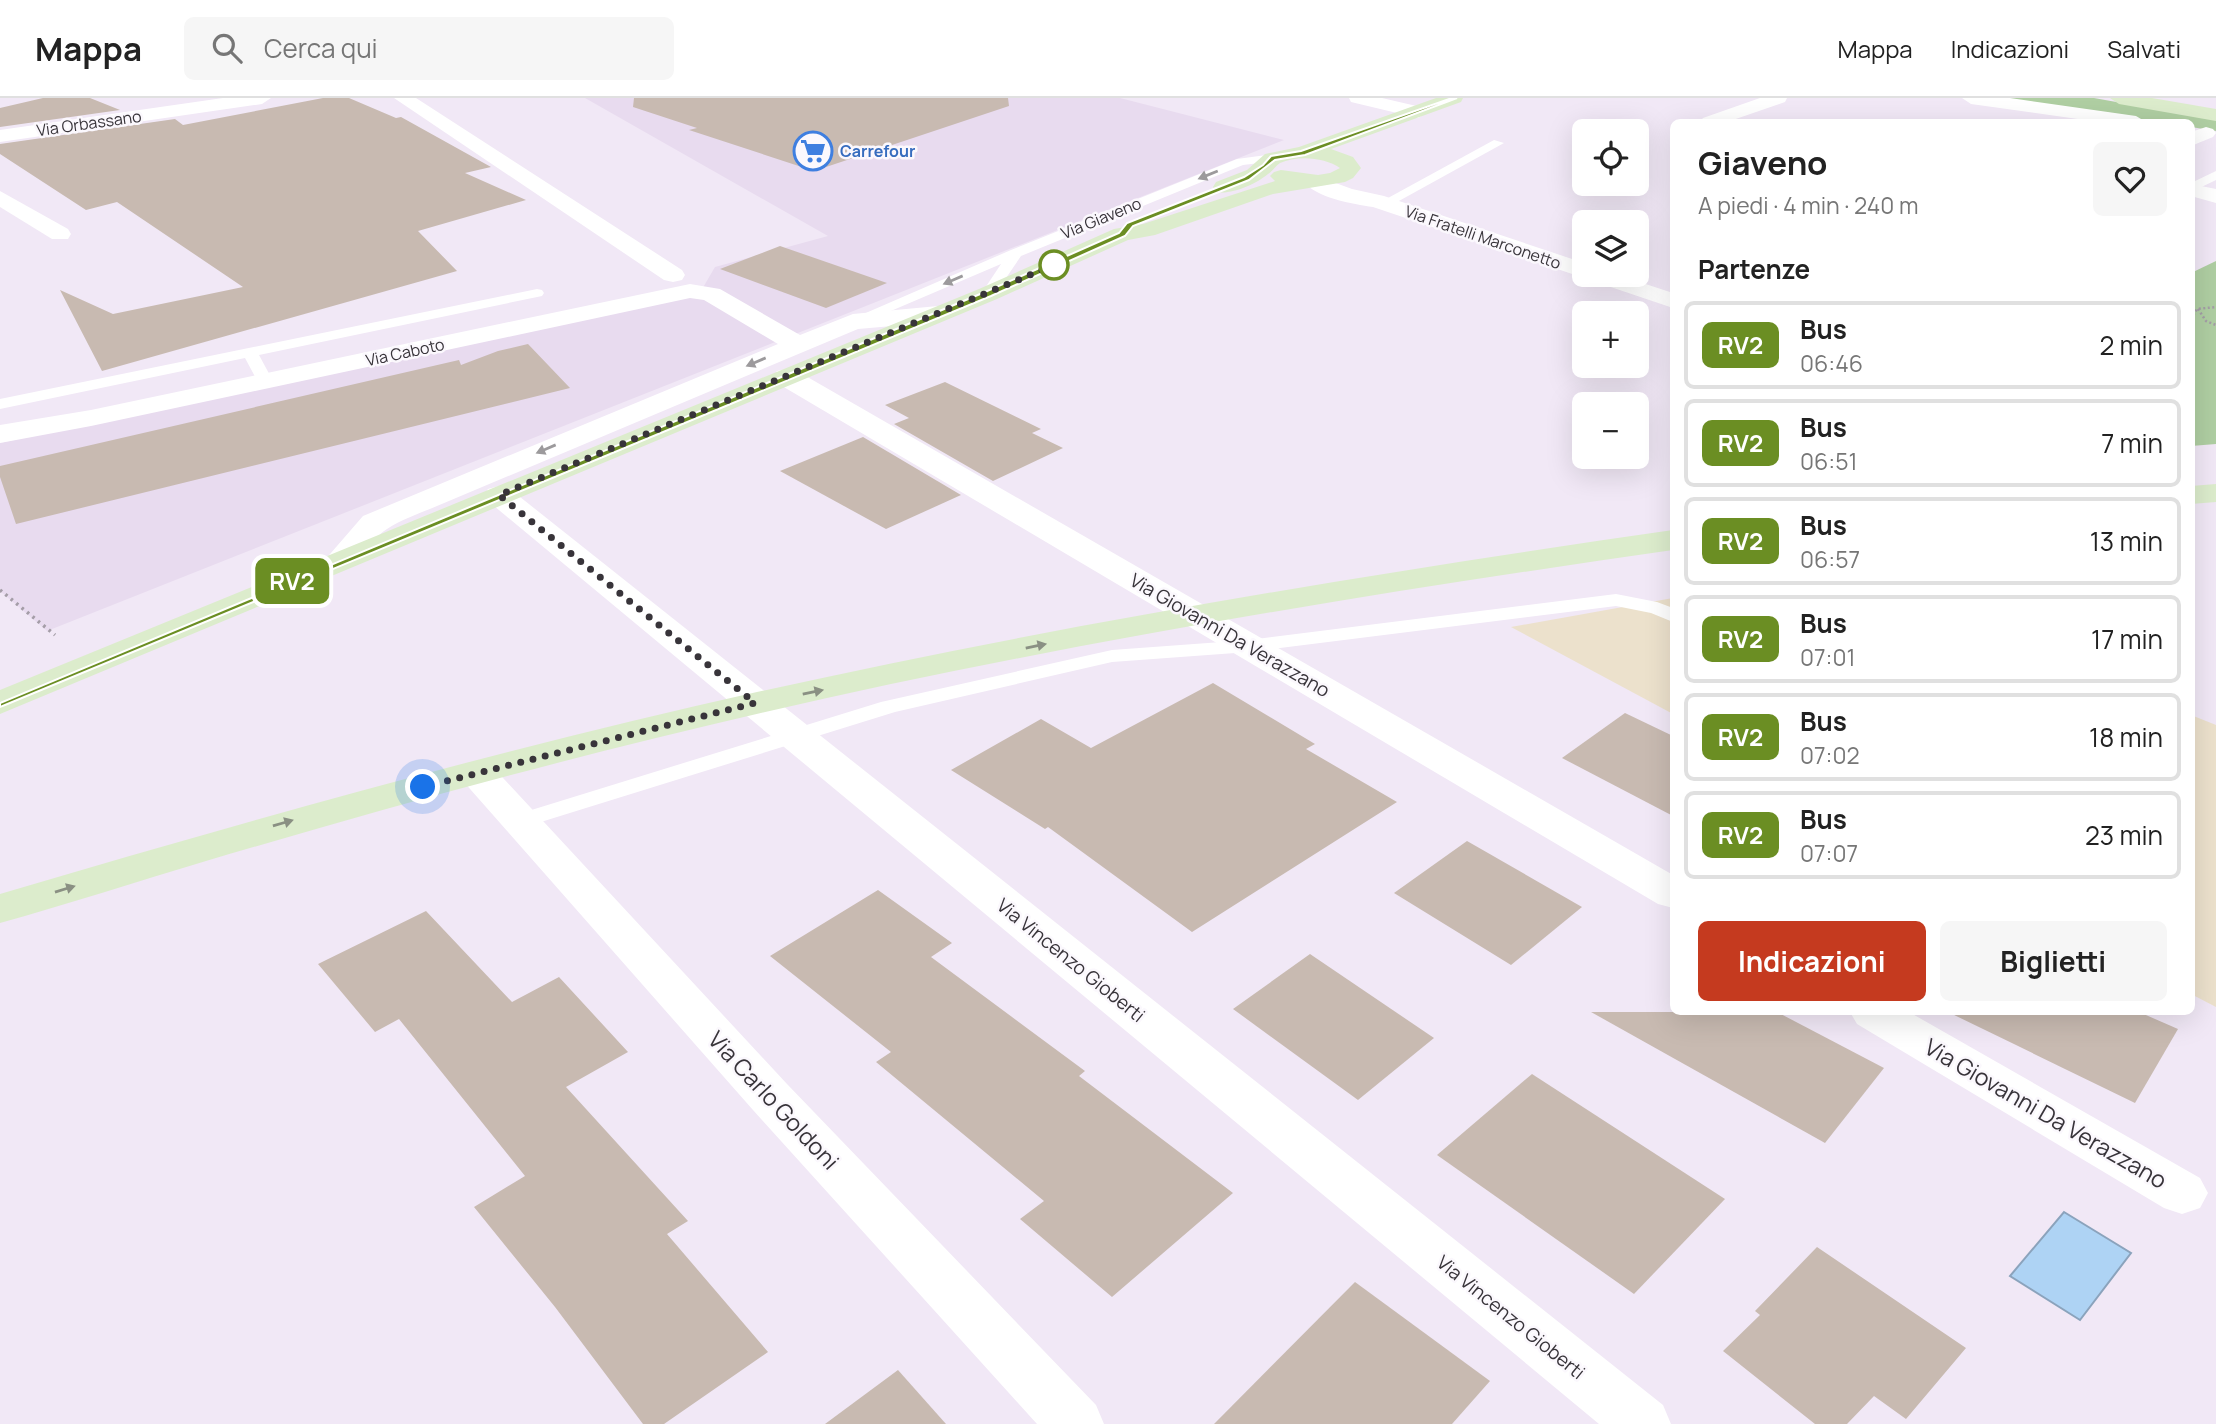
<!DOCTYPE html>
<html lang="it">
<head>
<meta charset="utf-8">
<style>
	:root { --surface:#fff; --page:#f6f6f6; --text:#222; --muted:#767676; --line:#e0e0e0; --accent:#c53a1f }
	body { margin:0; font-family:Manrope,sans-serif; background:var(--page); color:var(--text); height:100vh; display:flex; flex-direction:column; font-size:26px; white-space:nowrap }
	* { box-sizing:border-box; margin:0 }
	p { font-size:23px; color:var(--muted) }
	.icon { flex:none; width:38px; height:38px; fill:none; stroke:currentColor; stroke-width:2; stroke-linecap:round; stroke-linejoin:round }
	.map { position:relative; flex:1; overflow:hidden }
	.panel { position:absolute; left:1670px; top:21px; width:525px; height:896px; display:flex; flex-direction:column; background:var(--surface); border-radius:10px; box-shadow:0 7px 28px #0002 }
	.panel>* { flex:none }
	.badge { padding:0 14px; border-radius:10px; font-size:24px; line-height:46px }
	.tools { position:absolute; left:1572px; top:21px; display:grid; gap:14px }
	.tools a { display:grid; place-items:center; width:77px; height:77px; border-radius:10px; background:var(--surface); box-shadow:0 7px 28px #0002; font-size:35px }
	.you { position:absolute; width:35px; height:35px; margin:-18px; border:5px solid #fff; border-radius:50%; background:#1a73e8; box-shadow:0 0 0 10px #1a73e833 }
	.map>.badge { position:absolute; translate:-50% -50%; box-shadow:0 0 0 4px #fff }
	h2 { padding:0 28px; font-size:26px; line-height:63px }
	.round { display:grid; place-items:center; flex:none; width:74px; height:74px; border-radius:10px; background:var(--page) }
	.head { display:flex; align-items:center; justify-content:space-between; height:119px; padding:0 28px }
	h1 { font-size:33px; font-weight:700; line-height:52px }
	.button { display:flex; gap:14px; margin-top:auto; padding:14px 28px }
	.button a { flex:1; height:80px; border-radius:10px; background:var(--accent); color:#fff; font-size:28px; font-weight:700; line-height:80px; text-align:center }
	.button a+a { background:var(--page); color:var(--text) }
	ul { padding:0; list-style:none }
	li { display:flex; align-items:center; gap:21px; height:88px; margin:0 14px 10px; padding:0 14px; border:4px solid var(--line); border-radius:10px }
	li div { flex:1 }
	li b { display:block; font-size:26px }
	li em { font-style:normal }
	li .badge { min-width:77px; font-weight:700; text-align:center }
	header { display:flex; align-items:center; gap:42px; box-sizing:border-box; height:98px; padding:0 35px; background:var(--surface); border-bottom:2px solid var(--line) }
	header strong { font-size:33px }
	nav { display:flex; gap:38px; margin-inline-start:auto; font-size:24px }
	.search { width:490px; height:63px; background:var(--page); display:flex; align-items:center; gap:18px; box-sizing:border-box; padding:0 24px; border-radius:10px; color:var(--muted); font-size:26px }
	.map>svg:first-child { display:block }
</style>
</head>
<body>
<header>
<strong>Mappa</strong>
<div class="search"><svg class="icon" aria-label="search" viewBox="0 0 24 24"><circle cx="10" cy="10" r="6"/><path d="M15 15l6 6"/></svg>Cerca qui</div>
<nav><a>Mappa</a><a>Indicazioni</a><a>Salvati</a></nav>
</header>
<div class="map">
<svg width="2216" height="1326" viewBox="0 0 2216 1326">
	<rect width="100%" height="100%" fill="#f1e8f6"/>
	<!-- built -->
	<polygon fill="#e8dbef" points="585,0 1120,0 1284,42 47,533 0,493 0,345 701,193 715,169 828,138"/>
	<!-- industrial -->
	<g fill="#ece1cc">
		<polygon points="1673,500 1673,616 1511,529"/>
		<polygon points="2191,617 2216,627 2216,909 2191,896"/>
	</g>
	<!-- green -->
	<g fill="#afcea2">
		<polygon points="1998,0 2094,0 2216,22 2216,33 2191,29 2191,24 2161,24"/>
		<polygon points="2216,163 2216,346 2191,348 2191,175"/>
	</g>
	<!-- water -->
	<polygon fill="#aed3f4" stroke="#8ba3bc" stroke-width="2" points="2064,1114 2131,1155 2080,1222 2010,1178"/>
	<!-- building -->
	<g fill="#c8bab1">
		<polygon points="43,0 90,0 120,12 0,29 0,10"/>
		<polygon points="323,0 349,0 396,20 401,19 491,69 465,75 526,102 418,133 457,173 102,273 60,192 113,216 243,189 117,104 86,112 0,56 0,46 175,21 183,27"/>
		<polygon points="634,0 1008,0 1009,8 814,73 689,32 697,30 633,9"/>
		<polygon points="780,148 887,185 826,210 720,171"/>
		<polygon points="528,246 570,290 16,426 0,379 0,368 459,262 461,267 498,253"/>
		<polygon points="945,284 1041,331 1032,335 1063,350 993,383 894,326 909,320 885,307"/>
		<polygon points="863,339 961,397 886,431 780,373"/>
		<polygon points="1213,585 1315,646 1306,651 1397,704 1192,834 1048,729 1045,731 951,672 1041,621 1091,650"/>
		<polygon points="1625,615 1673,638 1673,718 1562,660"/>
		<polygon points="1467,743 1582,809 1511,867 1394,795"/>
		<polygon points="878,792 952,845 931,859 1085,973 1079,978 1233,1095 1112,1199 1020,1121 1044,1103 876,964 891,954 770,858"/>
		<polygon points="426,813 512,904 559,879 628,954 566,989 688,1123 667,1136 768,1254 664,1326 643,1326 555,1209 474,1109 525,1078 399,921 375,934 318,866"/>
		<polygon points="1310,856 1434,940 1358,1002 1233,911"/>
		<polygon points="1591,914 1777,914 1884,970 1825,1045"/>
		<polygon points="1948,914 2139,914 2178,931 2135,1005"/>
		<polygon points="1532,976 1725,1101 1634,1196 1437,1057"/>
		<polygon points="1817,1149 1966,1250 1906,1321 1874,1298 1847,1326 1815,1326 1723,1253 1760,1217 1755,1213"/>
		<polygon points="1355,1184 1490,1283 1452,1326 1214,1326"/>
		<polygon points="898,1272 946,1326 825,1326"/>
	</g>
	<g fill="none" stroke-linecap="round" stroke-linejoin="round">
		<!-- path-far1 -->
		<g stroke="#a49da7" stroke-width="2.5" stroke-dasharray="2 2.5" stroke-linecap="butt">
			<polyline points="2198,211 2206,223 2216,227"/>
			<polyline points="2191,221 2197,211 2216,209"/>
		</g>
		<!-- path -->
		<polyline stroke="#a49da7" stroke-width="3.5" stroke-dasharray="2.5 4.5" stroke-linecap="butt" points="0,492 55,537"/>
		<!-- service -->
		<g fill="#fff" fill-rule="evenodd">
			<polygon points="1494,42 1504,45 1388,109 1383,110 1377,106"/>
			<polygon points="1273,56 1279,60 1277,63 1243,67 1021,158 993,199 988,200 981,196 1001,166 858,227 848,227 845,224 1011,152 1237,61"/>
			<polygon points="2216,73 2216,82 2191,94 2191,85"/>
			<polygon points="537,191 542,192 544,195 542,198 259,257 273,283 265,288 259,286 245,260 0,311 0,301"/>
			<polygon points="1616,496 1657,504 1673,510 1673,524 1651,515 1616,508 1249,554 1112,564 895,614 528,728 520,730 512,728 508,723 512,718 881,604 1112,552 1249,542"/>
		</g>
		<!-- minor -->
		<g fill="#fff" fill-rule="evenodd">
			<polygon points="223,0 271,0 262,6 0,44 0,32"/>
			<polygon points="394,0 416,0 682,172 685,177 682,182 673,184 664,182"/>
			<polygon points="1349,0 1382,0 1425,10 1428,14 1418,20 1351,4"/>
			<polygon points="1760,0 1787,0 1785,4 1727,24 1700,24 1703,20"/>
			<polygon points="1962,0 2010,0 2136,18 2146,24 2099,24 1971,6"/>
			<polygon points="2206,29 2213,31 2216,35 2213,39 2191,48 2191,34"/>
			<path d="M1314,77L1352,91L1384,98L1584,165V177H1618L1673,195V210L1373,109C1353,106 1316,100 1303,83L1306,78Z"/>
			<polygon points="2191,86 2216,91 2216,105 2191,98"/>
			<polygon points="0,93 68,131 71,136 68,141 52,141 0,109"/>
			<path d="M690,186L720,191L800,237L853,216L938,208L947,211L951,216L947,221L938,224L858,231L437,408C421,415 402,421 387,431C364,445 363,478 328,470L324,463L363,418L778,246L704,202L690,200L91,328L0,345V327L91,312Z"/>
			<polygon points="787,271 797,273 1673,777 1673,810 1658,806 777,285 773,279 777,273"/>
			<polygon points="499,388 510,391 1663,1307 1671,1326 1599,1326 488,403 484,397 488,391"/>
			<polygon points="477,663 491,667 787,986 1096,1307 1104,1326 1037,1326 753,1012 463,683 458,675 463,667"/>
			<polygon points="1850,914 1909,914 2200,1080 2208,1095 2200,1110 2182,1116 2164,1110 1857,926"/>
		</g>
		<!-- secondary -->
		<g fill="#dceccc" fill-rule="evenodd">
			<path d="M1436,0H1463L1461,4L1331,51L1353,59L1361,70L1353,80L1345,84L1273,96L1155,137L1128,142L997,201L0,616V592L979,191L1114,131L1143,126L1275,83L1270,78L1274,74L1281,72L1318,77L1330,75L1340,70C1325,59 1297,57 1280,65C1275,68 1273,73 1268,76C1256,86 1232,97 1216,94L1213,89L1216,84L1247,72L1265,56L1299,49Z"/>
			<polygon points="2110,0 2152,0 2216,11 2216,23 2119,6"/>
			<polygon points="2216,386 2216,404 2191,406 2191,388"/>
			<path d="M1673,432V452C1332,501 991,557 656,640C505,677 355,719 206,763C138,783 69,806 0,825V796C250,722 502,651 757,594C1060,527 1366,476 1673,432Z"/>
		</g>
	</g>
	<!-- one-way arrows -->
	<defs><path id="oneway-solid" d="M-6-.8H1V-3.2L6.5 0L1 3.2V.8H-6Z" transform="scale(1.75)"/></defs>
	<g fill="#9c9a9c">
		<use href="#oneway-solid" transform="translate(1208 77) rotate(158)"/>
		<use href="#oneway-solid" transform="translate(953 182) rotate(157)"/>
		<use href="#oneway-solid" transform="translate(756 264) rotate(157)"/>
		<use href="#oneway-solid" transform="translate(546 351) rotate(157)"/>
	</g>
	<g fill="#8a9083">
		<use href="#oneway-solid" transform="translate(1036 548) rotate(-12)"/>
		<use href="#oneway-solid" transform="translate(813 594) rotate(-12)"/>
		<use href="#oneway-solid" transform="translate(283 725) rotate(-16)"/>
		<use href="#oneway-solid" transform="translate(65 791) rotate(-17)"/>
	</g>
	<!-- line -->
	<polygon fill="#6b8e23" stroke="#fff" stroke-width="2" points="1452,0 1457,0 1305,57 1275,62 1249,82 1133,128 1125,138 991,198 5,607 0,609 0,605 985,194 1119,135 1127,125 1244,79 1263,67 1271,58 1301,53"/>
	<g fill="none" stroke-linecap="round" stroke-linejoin="round">
		<!-- walk -->
		<polyline stroke="#38343a" stroke-width="7" stroke-dasharray="0 12.6" points="423,689 755,605 499,397 1054,167"/>
	</g>
	<!-- icons -->
	<defs>
		<symbol id="supermarket-ring" viewBox="-11 -11 22 22"><circle r="9.5" fill="#fbf8fd" stroke="#3f7fe0" stroke-width="1.5"/><path d="M-6-5.5h2.5l.6 2H6L4.5 2H-2.5L-4.4-4H-6ZM-1.5 3.2a1.3 1.3 0 1 0 .1 0ZM3 3.2a1.3 1.3 0 1 0 .1 0Z" fill="#3f7fe0"/></symbol>
	</defs>
	<g fill-rule="evenodd">
		<use href="#supermarket-ring" x="791" y="31" width="44" height="44"/>
	</g>
	<!-- markers -->
	<circle fill="#fff" stroke="#6b8e23" stroke-width="3.5" cx="1054" cy="167" r="14"/>
	<g text-anchor="middle" dominant-baseline="central" stroke-width="5" stroke-linejoin="round" paint-order="stroke">
		<!-- far-street labels -->
		<g font-size="16" fill="#38343a" stroke="#fbf8fd">
			<text transform="translate(89 25) rotate(-8)">Via Orbassano</text>
			<text transform="translate(1101 120) rotate(-22)">Via Giaveno</text>
			<text transform="translate(1483 139) rotate(19)">Via Fratelli Marconetto</text>
			<text transform="translate(405 254) rotate(-12)">Via Caboto</text>
		</g>
		<!-- far-shop labels -->
		<g font-size="16" font-weight="bold" fill="#366cbe" stroke="#fbf8fd" text-anchor="start">
			<text x="840" y="53">Carrefour</text>
		</g>
		<!-- street labels -->
		<g font-size="19" fill="#38343a" stroke="#fbf8fd">
			<text transform="translate(1230 537) rotate(30)">Via Giovanni Da Verazzano</text>
			<text transform="translate(1071 862) rotate(39)">Via Vincenzo Gioberti</text>
			<text transform="translate(1511 1219) rotate(39)">Via Vincenzo Gioberti</text>
		</g>
		<!-- near-street labels -->
		<g font-size="23" fill="#38343a" stroke="#fbf8fd">
			<text transform="translate(774 1002) rotate(47)">Via Carlo Goldoni</text>
			<text transform="translate(2046 1015) rotate(30)">Via Giovanni Da Verazzano</text>
		</g>
	</g>
</svg>
<div class="tools">
<a><svg class="icon" aria-label="locate" viewBox="0 0 24 24"><circle cx="12" cy="12" r="6"/><path d="M12 2v4M12 18v4M2 12h4M18 12h4"/></svg></a>
<a><svg class="icon" aria-label="layers" viewBox="0 0 24 24"><path d="M12 4l9 5-9 5-9-5zM3 14l9 5 9-5"/></svg></a>
<a>+</a>
<a>−</a>
</div>
<div class="you" style="left:423px;top:689px"></div>
<b class="badge" style="left:292px;top:483px;background:#6b8e23;color:#fff">RV2</b>
<section class="panel">
<div class="head"><div><h1>Giaveno</h1><p>A piedi · 4 min · 240 m</p></div><a class="round"><svg class="icon" aria-label="heart" viewBox="0 0 24 24"><path d="M12 20l-8-8c-3-5 5-10 8-4 3-6 11-1 8 4z"/></svg></a></div>
<h2>Partenze</h2>
<ul>
<li><span class="badge" style="background:#6b8e23;color:#fff">RV2</span><div><b>Bus</b><p>06:46</p></div><em>2 min</em></li>
<li><span class="badge" style="background:#6b8e23;color:#fff">RV2</span><div><b>Bus</b><p>06:51</p></div><em>7 min</em></li>
<li><span class="badge" style="background:#6b8e23;color:#fff">RV2</span><div><b>Bus</b><p>06:57</p></div><em>13 min</em></li>
<li><span class="badge" style="background:#6b8e23;color:#fff">RV2</span><div><b>Bus</b><p>07:01</p></div><em>17 min</em></li>
<li><span class="badge" style="background:#6b8e23;color:#fff">RV2</span><div><b>Bus</b><p>07:02</p></div><em>18 min</em></li>
<li><span class="badge" style="background:#6b8e23;color:#fff">RV2</span><div><b>Bus</b><p>07:07</p></div><em>23 min</em></li>
</ul>
<div class="button"><a>Indicazioni</a><a>Biglietti</a></div>
</section>
</div>
</body>
</html>
